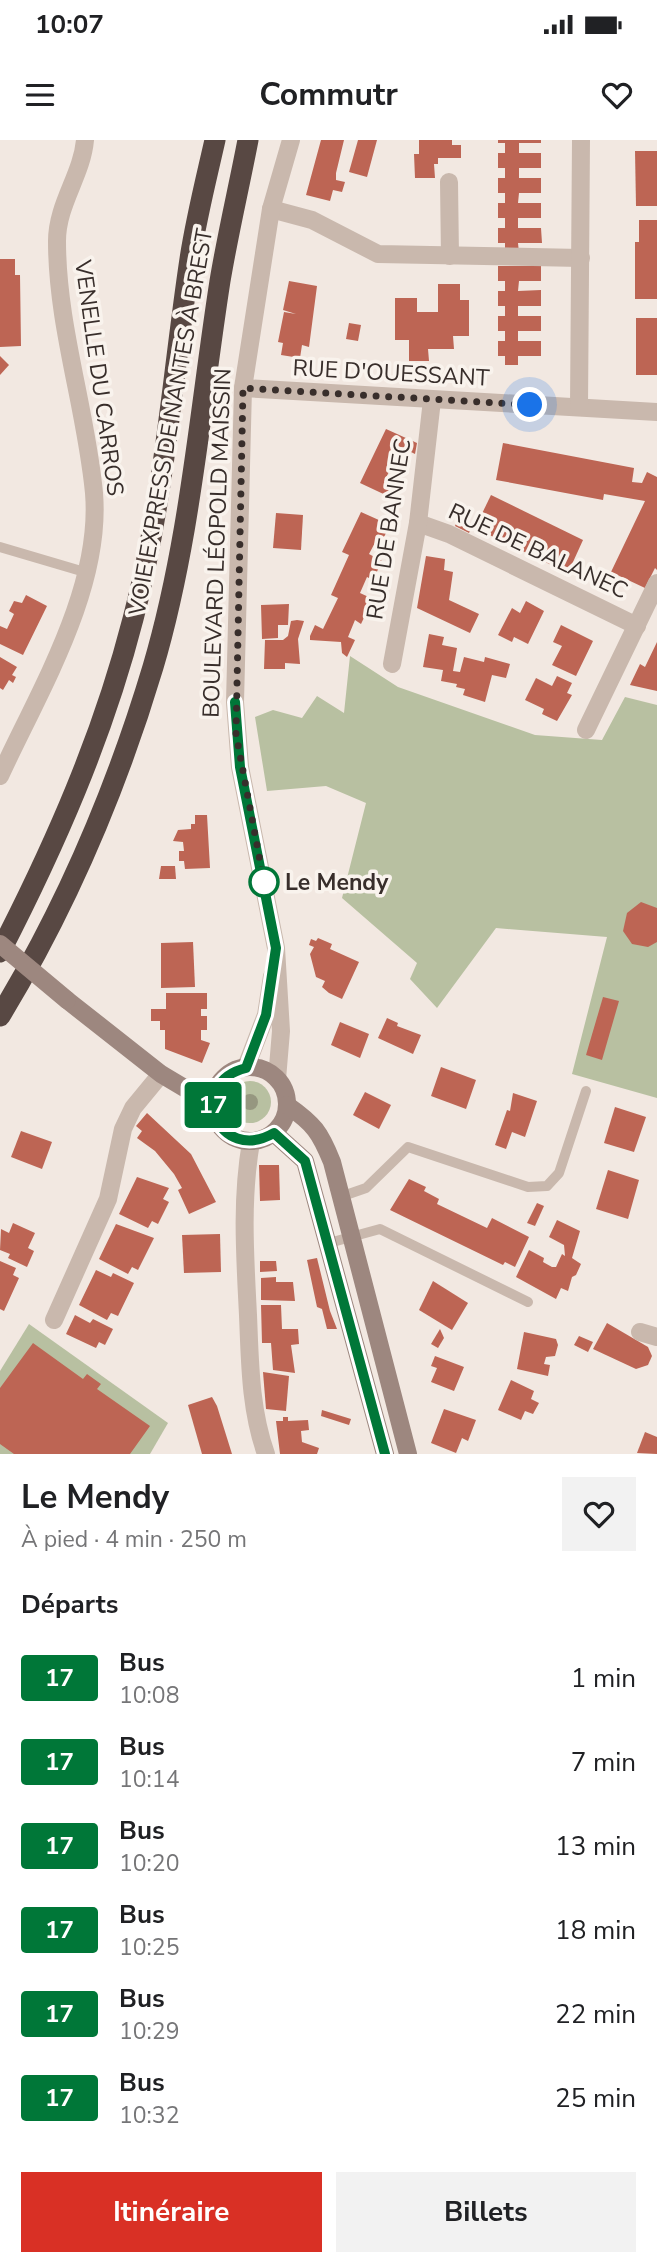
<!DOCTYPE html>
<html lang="fr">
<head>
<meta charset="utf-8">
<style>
	:root { --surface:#fff; --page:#f2f2f2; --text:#202124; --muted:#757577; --accent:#d93025 }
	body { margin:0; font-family:"Nunito Sans",sans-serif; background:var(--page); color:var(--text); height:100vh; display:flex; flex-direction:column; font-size:26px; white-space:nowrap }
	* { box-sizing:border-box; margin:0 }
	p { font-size:23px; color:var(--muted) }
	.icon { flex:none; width:38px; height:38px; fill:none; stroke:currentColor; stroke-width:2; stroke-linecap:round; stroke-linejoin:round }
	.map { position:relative; height:1314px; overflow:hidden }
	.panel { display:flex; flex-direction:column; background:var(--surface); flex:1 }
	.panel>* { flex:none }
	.badge { padding:0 14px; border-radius:5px; font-size:24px; line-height:46px }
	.you { position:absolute; width:35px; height:35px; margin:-18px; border:5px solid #fff; border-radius:50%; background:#1a73e8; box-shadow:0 0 0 10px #1a73e833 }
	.map>.badge { position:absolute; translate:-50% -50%; box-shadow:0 0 0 4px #fff }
	h2 { padding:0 21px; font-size:26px; line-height:63px }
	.round { display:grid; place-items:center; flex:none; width:74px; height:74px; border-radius:0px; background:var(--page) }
	.head { display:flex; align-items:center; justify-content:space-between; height:119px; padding:0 21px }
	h1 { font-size:33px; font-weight:700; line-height:52px }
	.button { display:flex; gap:14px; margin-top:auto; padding:14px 21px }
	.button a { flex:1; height:80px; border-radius:0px; background:var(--accent); color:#fff; font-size:28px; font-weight:700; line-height:80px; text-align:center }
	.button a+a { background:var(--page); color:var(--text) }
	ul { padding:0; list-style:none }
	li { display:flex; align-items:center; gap:21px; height:84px; padding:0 21px }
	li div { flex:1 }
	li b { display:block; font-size:26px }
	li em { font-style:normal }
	li .badge { min-width:77px; font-weight:700; text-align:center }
	.status { display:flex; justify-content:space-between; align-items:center; height:49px; padding:0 35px; background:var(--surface); direction:ltr }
	.status svg { height:19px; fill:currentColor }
	header { display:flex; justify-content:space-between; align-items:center; height:91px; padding:0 21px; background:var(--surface); font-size:32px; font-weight:700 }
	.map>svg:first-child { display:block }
</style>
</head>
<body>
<div class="status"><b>10:07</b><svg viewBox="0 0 49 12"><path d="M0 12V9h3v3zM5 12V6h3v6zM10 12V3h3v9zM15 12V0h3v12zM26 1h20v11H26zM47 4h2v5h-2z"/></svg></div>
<header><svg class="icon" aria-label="menu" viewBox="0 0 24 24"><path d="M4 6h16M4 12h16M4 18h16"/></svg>Commutr<svg class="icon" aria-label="heart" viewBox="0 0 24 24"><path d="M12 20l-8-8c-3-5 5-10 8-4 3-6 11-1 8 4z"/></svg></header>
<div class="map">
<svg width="657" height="1314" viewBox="0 0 657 1314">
	<rect width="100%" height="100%" fill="#f2e8e1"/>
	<!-- green -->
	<g fill="#b8c0a1">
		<polygon points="350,516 398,547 535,595 602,600 625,557 657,565 657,958 572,934 607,797 496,788 437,868 410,839 417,823 342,758 366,663 326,646 267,651 255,577 273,570 302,578 317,556 344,573"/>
		<circle cx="250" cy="962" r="21"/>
		<polygon points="29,1184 168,1283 150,1314 0,1314 0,1231"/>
	</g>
	<!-- building -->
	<g fill="#bd6554">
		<polygon points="321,0 344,0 336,33 336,40 345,42 342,52 333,50 330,61 306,55"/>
		<polygon points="358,0 377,0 367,37 349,32"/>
		<polygon points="419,0 452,0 452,5 461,5 461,18 438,18 438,24 434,24 435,38 415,38 414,14 419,14"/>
		<polygon points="498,0 541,0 541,3 519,3 519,13 541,13 541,28 519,28 519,38 541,38 541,53 519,53 518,63 541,63 541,78 518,78 518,88 541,88 542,103 518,103 519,113 505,113 505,103 498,103 498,88 505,88 505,78 498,78 498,63 505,63 505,53 498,53 498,38 505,38 505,28 498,28 498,13 505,13 505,3 498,3"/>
		<polygon points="635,11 657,11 657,66 636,66"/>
		<polygon points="639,80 657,80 657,159 635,159 635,102 639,102"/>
		<polygon points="0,119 15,119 15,135 20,135 21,206 0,207"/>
		<polygon points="498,126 541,126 541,141 519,141 518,151 541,150 541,166 518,166 518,176 541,176 541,191 518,191 518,201 541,201 541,216 518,216 518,225 505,225 505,216 498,216 498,201 505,201 505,191 498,191 498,176 505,176 505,166 498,166 498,151 505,151 505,141 498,141"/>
		<polygon points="289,141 317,146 309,207 302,205 300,218 281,215 283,203 278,202 284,172 296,174 283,170"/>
		<polygon points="438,144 460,144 460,160 469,160 469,196 453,196 454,209 428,209 429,221 409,221 409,200 395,200 395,158 417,158 417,172 438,172"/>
		<rect x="636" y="178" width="21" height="57"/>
		<polygon points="349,183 361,185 358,201 346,199"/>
		<polygon points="0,216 9,225 0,235"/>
		<polygon points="386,289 417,303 415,314 401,307 384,342 394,346 392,358 360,343"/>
		<polygon points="503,303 634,328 632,342 642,343 647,332 657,337 657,430 655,428 645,448 611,432 645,361 604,354 603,360 496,340"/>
		<polygon points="491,355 583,400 568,433 475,388"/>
		<polygon points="361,372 390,385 384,397 379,395 369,414 382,421 373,440 367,437 360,453 373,459 361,484 355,480 348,497 355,500 347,517 342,513 341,502 310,500 310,496 315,485 323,489 338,458 331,455 349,415 342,412"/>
		<polygon points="276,373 303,375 301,410 273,408"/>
		<polygon points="459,377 473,384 469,393 455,386"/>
		<polygon points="426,416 445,419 444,430 453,432 449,460 479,474 470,493 417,468"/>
		<polygon points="26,455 47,466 23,515 0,504 0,486 7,489 14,474 9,471 14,461 22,463"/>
		<polygon points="526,461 544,471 528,504 514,497 512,502 498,495 512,468 520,473"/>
		<polygon points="289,464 288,485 278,485 278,498 262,499 261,465"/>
		<polygon points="297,480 304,481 298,499 300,524 285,523 285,529 264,529 265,500 283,500 288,496 291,481"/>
		<polygon points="561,485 593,501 576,536 552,525 562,506 553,502"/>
		<polygon points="429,494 444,497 442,505 457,508 453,531 460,532 464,517 484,522 485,517 510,524 506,538 492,535 485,562 463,555 465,549 456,547 457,544 441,541 443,530 423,527"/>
		<polygon points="657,502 657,551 630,545 640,524 645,527"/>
		<polygon points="0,517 17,527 12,535 16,537 13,543 9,540 3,550 0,548"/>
		<polygon points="557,536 572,543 567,553 572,555 557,581 542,574 544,569 525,560 536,538 552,546"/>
		<polygon points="195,675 207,675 210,728 185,729 184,721 179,721 179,711 184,711 183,702 173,701 178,690 191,689 191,684 195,684"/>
		<polygon points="161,726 175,726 176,739 159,739"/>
		<polygon points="641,762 657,768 657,802 648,807 632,804 623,791 627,773"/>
		<polygon points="318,798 332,804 330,809 359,822 342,859 329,853 322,847 325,841 316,837 310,814 314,807 309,805 311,799 316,801"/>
		<polygon points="193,802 195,847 161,848 161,803"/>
		<polygon points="166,853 207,853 207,869 201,869 201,876 207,876 207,890 201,890 201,900 210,903 202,923 165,909 165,890 160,890 160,881 151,881 151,869 166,869"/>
		<polygon points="603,857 619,861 602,920 586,915"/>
		<polygon points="387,878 398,883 397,886 421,895 413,914 378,898"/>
		<polygon points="340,882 369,894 360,918 331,905"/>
		<polygon points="441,927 476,940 466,969 431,956"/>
		<polygon points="365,952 391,965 379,989 353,975"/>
		<polygon points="513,953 537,961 525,997 512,992 506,1009 495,1005 507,970 510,971"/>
		<polygon points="615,967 646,977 634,1012 604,1003"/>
		<polygon points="147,973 191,1014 216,1062 189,1074 178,1050 182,1048 174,1034 155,1011 137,998 142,991 136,986"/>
		<polygon points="21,991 52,1002 42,1029 11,1017"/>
		<polygon points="259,1025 279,1025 280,1060 260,1061"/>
		<polygon points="608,1030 639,1040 628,1079 596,1069"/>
		<polygon points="137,1037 169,1048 163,1059 169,1062 158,1084 152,1081 148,1088 119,1074"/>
		<polygon points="409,1039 426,1047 424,1051 439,1059 437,1064 487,1088 492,1078 529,1097 515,1127 505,1122 503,1125 390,1070"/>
		<polygon points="537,1063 544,1066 535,1086 527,1083"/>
		<polygon points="557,1080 580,1091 572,1118 581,1124 576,1135 572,1137 568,1151 561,1148 556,1159 516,1137 529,1110 544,1118 543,1122 552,1127 556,1127 562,1114 565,1116 564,1105 549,1097"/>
		<polygon points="13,1083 35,1093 28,1108 34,1111 27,1127 8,1118 10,1114 0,1110 1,1089 9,1093"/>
		<polygon points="116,1084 154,1098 138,1130 132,1127 128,1134 99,1119"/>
		<polygon points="220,1094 221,1132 184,1133 182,1095"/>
		<polygon points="317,1118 330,1171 337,1189 327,1189 322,1169 317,1167 307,1120"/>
		<polygon points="0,1121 16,1128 13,1135 19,1138 4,1171 0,1169"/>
		<polygon points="260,1121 276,1121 277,1131 260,1132"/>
		<polygon points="96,1130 111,1137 113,1133 134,1143 118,1176 111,1173 107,1180 79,1165"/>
		<polygon points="276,1137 276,1142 293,1142 295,1161 261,1160 261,1138"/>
		<polygon points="433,1141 468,1163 452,1190 419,1170"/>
		<polygon points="261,1165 281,1165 282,1189 298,1189 299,1204 291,1205 295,1233 273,1230 271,1203 262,1203"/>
		<polygon points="75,1175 90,1183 93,1179 113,1189 105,1205 99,1202 96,1208 66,1194"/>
		<polygon points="607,1183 648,1207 652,1216 648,1225 636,1229 593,1209"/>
		<polygon points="440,1189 444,1198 438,1208 431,1204"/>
		<polygon points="524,1192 556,1199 558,1205 555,1216 546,1217 544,1224 550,1225 548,1236 517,1229"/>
		<polygon points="579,1196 593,1202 588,1212 574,1205"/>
		<polygon points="33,1203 83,1239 87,1234 101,1244 97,1249 150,1286 130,1314 14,1314 0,1304 0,1248"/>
		<polygon points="435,1216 464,1227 454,1251 431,1242 437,1228 431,1226"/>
		<polygon points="263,1232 289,1236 286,1271 266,1269"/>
		<polygon points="511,1240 534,1251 531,1259 539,1263 533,1274 525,1271 521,1280 498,1270"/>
		<polygon points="212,1257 217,1266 232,1314 202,1314 188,1265"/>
		<polygon points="444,1269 476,1280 468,1301 462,1298 456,1313 431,1303"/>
		<polygon points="322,1270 351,1279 349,1285 321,1276"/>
		<polygon points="283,1277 288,1277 288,1281 308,1280 309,1290 301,1291 302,1302 319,1308 317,1314 280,1314 276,1281 283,1281"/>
		<polygon points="645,1292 657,1297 657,1314 637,1313"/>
	</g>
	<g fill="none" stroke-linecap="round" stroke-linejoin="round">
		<!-- lane -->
		<g stroke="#c9b8ad" stroke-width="10">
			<polyline points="0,407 88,433"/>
			<polyline points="340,1057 366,1048 408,1007 528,1047 547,1046 559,1033 586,951"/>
			<polyline points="329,1103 380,1089 528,1162"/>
		</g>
		<!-- street -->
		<g stroke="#c9b8ad" stroke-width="18">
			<polyline points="449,42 450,116"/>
			<polyline points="271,69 312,80 378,114 581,118"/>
			<polyline points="243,248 657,272"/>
			<polyline points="579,267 581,0"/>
			<polyline points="418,383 449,394 637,486"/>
			<polyline points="392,524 418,383 432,260"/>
			<polyline points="586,590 657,443"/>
			<path d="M0,636C39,551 102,449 94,353C86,268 57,186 57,101C57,64 82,35 85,0"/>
			<polyline points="246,927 266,875 272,836"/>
			<polyline points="277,939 281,891 276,808 240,627 235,562 243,248 271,69 291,0"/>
			<path d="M251,1002C241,1060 245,1116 248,1175C250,1222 250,1269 266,1314"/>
			<polyline points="54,1180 108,1059 123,989 133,968 161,934"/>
			<polyline points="640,1192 657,1197"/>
		</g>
		<!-- secondary -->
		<g stroke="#9d877f" stroke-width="18">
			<polyline points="67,860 161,934 213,965"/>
			<circle cx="250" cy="964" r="37"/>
			<path d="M287,965C314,984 320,992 332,1022L408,1314"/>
			<polyline points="274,993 305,1021 385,1314"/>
		</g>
		<!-- highway -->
		<g stroke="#584843" stroke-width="21">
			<path d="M0,812C55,705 103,596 133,479C164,362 172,239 190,119C196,79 206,40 215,0"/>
			<path d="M0,876C65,769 117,647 153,527C190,402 200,269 220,141C228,93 239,47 248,0"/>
		</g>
		<!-- secondary-bridge -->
		<polyline stroke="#9d877f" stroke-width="18" points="0,804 67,860"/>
	</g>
	<!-- trees -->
	<circle fill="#969780" cx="250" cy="962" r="8"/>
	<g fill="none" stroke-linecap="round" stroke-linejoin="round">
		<defs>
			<path id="line" d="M235,562L240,627L276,808L266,875L246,928C185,943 218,1025 274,993L305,1021L385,1314"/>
		</defs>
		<!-- line casing -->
		<use href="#line" stroke="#fff" stroke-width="16"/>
		<!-- line -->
		<use href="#line" stroke="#007738" stroke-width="10"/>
		<!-- walk -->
		<polyline stroke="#382e2b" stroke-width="7" stroke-dasharray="0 12.6" points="264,742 236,594 243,248 530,265"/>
	</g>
	<!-- markers -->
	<circle fill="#fff" stroke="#007738" stroke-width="3.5" cx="264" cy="742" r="14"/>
	<g text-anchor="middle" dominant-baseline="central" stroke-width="7" stroke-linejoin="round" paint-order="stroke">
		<!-- street labels -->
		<g font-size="23" fill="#382e2b" stroke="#f9f3ed">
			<text transform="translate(391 233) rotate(3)">RUE D'OUESSANT</text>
			<text transform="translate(99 238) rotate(82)">VENELLE DU CARROS</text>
			<text transform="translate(171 282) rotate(-80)">VOIE EXPRESS DE NANTES À BREST</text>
			<text transform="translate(389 389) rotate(-81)">RUE DE BANNEC</text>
			<text transform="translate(217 403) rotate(-88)">BOULEVARD LÉOPOLD MAISSIN</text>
			<text transform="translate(538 411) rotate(25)">RUE DE BALANEC</text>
		</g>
		<!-- stop labels -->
		<g font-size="23" font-weight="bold" fill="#382e2b" stroke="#f9f3ed" text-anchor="start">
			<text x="285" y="742">Le Mendy</text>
		</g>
	</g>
</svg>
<div class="you" style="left:530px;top:265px"></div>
<b class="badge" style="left:213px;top:965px;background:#007738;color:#fff">17</b>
</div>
<section class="panel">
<div class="head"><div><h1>Le Mendy</h1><p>À pied · 4 min · 250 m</p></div><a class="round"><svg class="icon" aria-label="heart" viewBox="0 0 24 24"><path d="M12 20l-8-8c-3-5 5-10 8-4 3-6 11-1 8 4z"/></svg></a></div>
<h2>Départs</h2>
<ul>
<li><span class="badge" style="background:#007738;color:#fff">17</span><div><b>Bus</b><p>10:08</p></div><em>1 min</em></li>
<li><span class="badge" style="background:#007738;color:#fff">17</span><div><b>Bus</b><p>10:14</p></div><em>7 min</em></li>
<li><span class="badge" style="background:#007738;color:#fff">17</span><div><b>Bus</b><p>10:20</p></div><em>13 min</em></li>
<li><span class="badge" style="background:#007738;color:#fff">17</span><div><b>Bus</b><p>10:25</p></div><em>18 min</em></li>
<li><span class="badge" style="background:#007738;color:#fff">17</span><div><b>Bus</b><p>10:29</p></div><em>22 min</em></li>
<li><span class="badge" style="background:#007738;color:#fff">17</span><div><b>Bus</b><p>10:32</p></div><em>25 min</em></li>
</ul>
<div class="button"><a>Itinéraire</a><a>Billets</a></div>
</section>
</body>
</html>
